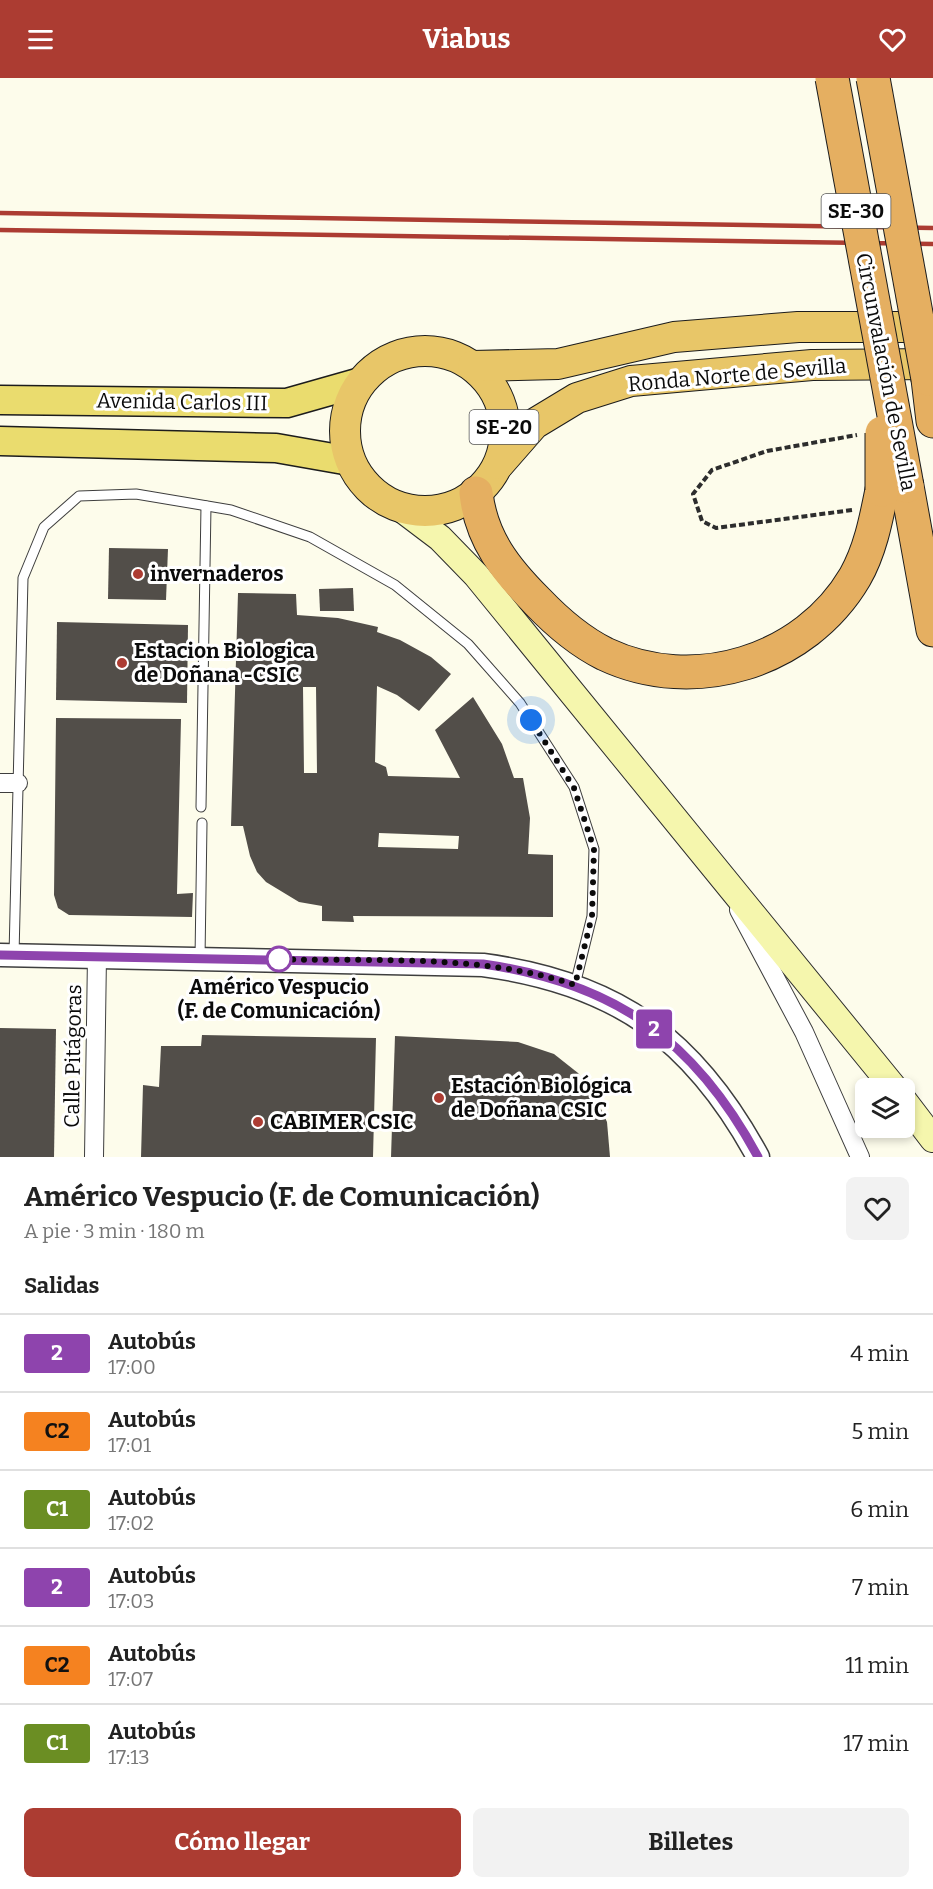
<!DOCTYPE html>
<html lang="es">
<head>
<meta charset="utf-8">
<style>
	:root { --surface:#fff; --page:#f2f2f2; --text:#222; --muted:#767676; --line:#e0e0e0; --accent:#ac3c32 }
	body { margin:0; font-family:Bitter,serif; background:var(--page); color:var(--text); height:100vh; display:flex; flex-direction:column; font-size:22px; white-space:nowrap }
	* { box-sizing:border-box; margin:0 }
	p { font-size:20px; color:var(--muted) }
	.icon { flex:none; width:33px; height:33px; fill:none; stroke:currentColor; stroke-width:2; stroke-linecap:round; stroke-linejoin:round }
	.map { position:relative; height:1079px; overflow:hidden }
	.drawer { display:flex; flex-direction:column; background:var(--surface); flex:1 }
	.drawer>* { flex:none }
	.badge { padding:0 12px; border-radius:4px; font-size:21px; line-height:39px }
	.buttons { position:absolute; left:855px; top:1000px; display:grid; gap:12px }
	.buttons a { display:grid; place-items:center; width:60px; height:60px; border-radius:9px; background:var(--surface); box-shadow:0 3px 9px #0003; font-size:30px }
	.you { position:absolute; width:30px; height:30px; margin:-15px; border:4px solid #fff; border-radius:50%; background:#1a73e8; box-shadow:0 0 0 9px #1a73e833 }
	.map>.badge { position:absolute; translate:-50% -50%; box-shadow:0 0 0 3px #fff }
	h2 { padding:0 24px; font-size:22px; line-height:54px }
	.round { display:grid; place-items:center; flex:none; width:63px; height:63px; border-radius:9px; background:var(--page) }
	.summary { display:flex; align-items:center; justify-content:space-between; height:102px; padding:0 24px }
	h1 { font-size:28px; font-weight:700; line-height:45px }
	.primary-button { display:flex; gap:12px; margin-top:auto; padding:12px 24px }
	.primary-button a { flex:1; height:69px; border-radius:9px; background:var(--accent); color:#fff; font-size:24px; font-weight:700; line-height:69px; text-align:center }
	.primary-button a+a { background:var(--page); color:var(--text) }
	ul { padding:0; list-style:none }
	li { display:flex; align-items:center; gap:18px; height:78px; padding:0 24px; border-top:2px solid var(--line) }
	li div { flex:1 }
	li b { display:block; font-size:22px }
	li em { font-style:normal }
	li .badge { min-width:66px; font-weight:700; text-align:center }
	header { display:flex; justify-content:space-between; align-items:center; height:78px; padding:0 24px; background:var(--accent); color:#fff; font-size:27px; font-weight:700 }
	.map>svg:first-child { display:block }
</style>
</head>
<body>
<header><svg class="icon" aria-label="menu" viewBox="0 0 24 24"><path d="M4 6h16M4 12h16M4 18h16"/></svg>Viabus<svg class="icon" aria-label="heart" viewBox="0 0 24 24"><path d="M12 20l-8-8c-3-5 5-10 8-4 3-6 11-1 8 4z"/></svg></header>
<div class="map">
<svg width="933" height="1079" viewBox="0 0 933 1079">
	<rect width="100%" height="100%" fill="#fdfceb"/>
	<!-- building -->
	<g fill="#524e49" fill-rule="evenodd">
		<polygon points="109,470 168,471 166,522 108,521"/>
		<polygon points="353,510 354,533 320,533 319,511"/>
		<path d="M238,515L296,516L297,537L338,540L378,549L377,554L400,562L431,579L451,596L419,633L397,617L377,608L375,684L386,689L388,698L460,700L435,652L473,619L502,666L514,700H523L530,740L528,776L553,777V839L353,838L354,844L322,843V828L299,824L266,804L257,794L250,778L243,748H231ZM303,609H316L317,695H304ZM379,755L459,758L458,771L378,769Z"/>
		<polygon points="57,544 188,547 187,625 56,622"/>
		<polygon points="56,640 181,641 177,816 193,815 192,839 69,837 58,830 54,817"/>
		<polygon points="0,950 56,951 54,1079 0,1079"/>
		<polygon points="202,957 376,960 373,1079 141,1079 143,1007 159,1009 161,968 201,968"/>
		<polygon points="395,958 518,964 554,976 578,995 595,1018 607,1044 610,1079 391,1079"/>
	</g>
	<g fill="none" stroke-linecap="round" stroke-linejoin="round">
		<defs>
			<g id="service">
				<polyline points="201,729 206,428"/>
				<polyline points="14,877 23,500 44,449 79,418 136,416 231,432 310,459 395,507 468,566 520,625 574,709 594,771 592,838 575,907"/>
				<polyline points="200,880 202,745"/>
			</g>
			<g id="minor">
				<polyline points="0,705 18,705"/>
				<polyline points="739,832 804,954 860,1079"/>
				<polyline points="94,1079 97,878"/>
			</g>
			<path id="tertiary" d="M0,877L483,887C617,905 694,961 758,1079"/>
			<g id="secondary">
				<polyline points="399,429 440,460 476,497 895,1011"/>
				<polyline points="904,1023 933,1061"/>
			</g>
			<g id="primary">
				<polyline points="0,322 287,325 361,304"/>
				<polyline points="0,363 276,370 350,383"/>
			</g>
			<g id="trunk">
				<circle cx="425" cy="353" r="80"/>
				<polyline points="473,288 558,286 674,259 798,249 933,249"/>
				<polyline points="499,386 534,346 577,320 631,303 812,287 933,286"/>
			</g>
			<g id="motorway">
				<polyline points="928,301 933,343"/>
				<polyline points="907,408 933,552"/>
				<path d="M476,415C481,461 506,492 537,523C557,544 579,563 605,576C694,618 805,584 855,499C870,473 876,442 882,412"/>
			</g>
		</defs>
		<!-- service casing -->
		<use href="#service" stroke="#3e3e3e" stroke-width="11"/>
		<!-- minor casing -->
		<use href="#minor" stroke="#3e3e3e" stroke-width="20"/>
		<!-- tertiary casing -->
		<use href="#tertiary" stroke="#3e3e3e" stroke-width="25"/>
		<!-- secondary casing -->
		<use href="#secondary" stroke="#2d2d2d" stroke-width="28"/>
		<!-- primary casing -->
		<use href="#primary" stroke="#1c1c1c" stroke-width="31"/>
		<!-- trunk casing -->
		<use href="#trunk" stroke="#1c1c1c" stroke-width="32"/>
		<!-- motorway casing -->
		<use href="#motorway" stroke="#1c1c1c" stroke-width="35"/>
		<!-- path -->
		<polyline stroke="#2d2d2d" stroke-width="4" stroke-dasharray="6 3" stroke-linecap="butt" points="852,432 716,450 702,443 693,416 712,392 767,373 857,357"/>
		<!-- service -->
		<use href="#service" stroke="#fff" stroke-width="9"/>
		<!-- minor -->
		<use href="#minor" stroke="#fff" stroke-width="18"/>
		<!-- tertiary -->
		<use href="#tertiary" stroke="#fff" stroke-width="22"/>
		<!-- secondary -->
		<use href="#secondary" stroke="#f5f6ad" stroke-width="26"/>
		<!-- primary -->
		<use href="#primary" stroke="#eadc6e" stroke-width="28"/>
		<!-- trunk -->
		<use href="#trunk" stroke="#e8c668" stroke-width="30"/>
		<!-- motorway -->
		<use href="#motorway" stroke="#e5af61" stroke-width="33"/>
		<!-- rail -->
		<g stroke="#ac3c32" stroke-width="4.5">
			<polyline points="0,135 933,150"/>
			<polyline points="0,152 933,166"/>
		</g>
		<defs>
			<g id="motorway-bridge">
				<polyline points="832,0 907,408"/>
				<polyline points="873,0 928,301"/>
				<polyline points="882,412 882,355"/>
			</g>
		</defs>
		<!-- motorway-bridge casing -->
		<use href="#motorway-bridge" stroke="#1c1c1c" stroke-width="35" stroke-linecap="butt"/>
		<!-- motorway-bridge -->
		<use href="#motorway-bridge" stroke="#e5af61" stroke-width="33"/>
	</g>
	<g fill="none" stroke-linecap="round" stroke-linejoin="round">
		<defs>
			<path id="line" d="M0,877L483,886C615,905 695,962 758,1079"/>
		</defs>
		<!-- line casing -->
		<use href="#line" stroke="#fff" stroke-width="14"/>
		<!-- line -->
		<use href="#line" stroke="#8e44ad" stroke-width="9"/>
		<!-- walk -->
		<path stroke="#0b0b0b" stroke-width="6" stroke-dasharray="0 10.8" d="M279,881H270C371,884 479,875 575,907L592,838L594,771L574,710L531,642"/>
	</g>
	<!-- markers -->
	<g fill="#ac3c32" stroke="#fff" stroke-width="2">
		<circle cx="138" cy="496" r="6"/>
		<circle cx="122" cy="585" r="6"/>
		<circle cx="439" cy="1020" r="6"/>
		<circle cx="258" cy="1044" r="6"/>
	</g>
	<circle fill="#fff" stroke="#8e44ad" stroke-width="3" cx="279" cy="881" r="12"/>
	<g text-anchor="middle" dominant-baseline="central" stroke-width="6" stroke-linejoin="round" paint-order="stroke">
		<!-- shield labels -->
		<g fill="#fff" stroke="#545454" stroke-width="1.5">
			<rect x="821.5" y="116" width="69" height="34" rx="4.5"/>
			<rect x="469.5" y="332" width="69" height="34" rx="4.5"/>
		</g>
		<g font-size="20" font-weight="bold" fill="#0b0b0b">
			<text x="856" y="133">SE-30</text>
			<text x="504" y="349">SE-20</text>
		</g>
		<!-- street labels -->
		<g font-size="21" fill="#0b0b0b" stroke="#fff">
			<text transform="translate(886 294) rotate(79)">Circunvalación de Sevilla</text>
			<text transform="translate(737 297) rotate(-5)">Ronda Norte de Sevilla</text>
			<text transform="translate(182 324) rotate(1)">Avenida Carlos III</text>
			<text transform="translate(73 978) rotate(-89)">Calle Pitágoras</text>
		</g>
		<!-- poi labels -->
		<g font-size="21" font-weight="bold" fill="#0b0b0b" stroke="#fff" text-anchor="start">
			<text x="150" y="496">invernaderos</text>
			<text x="134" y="573">Estacion Biologica<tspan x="134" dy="24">de Doñana -CSIC</tspan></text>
			<text x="451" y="1008">Estación Biológica<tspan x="451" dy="24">de Doñana CSIC</tspan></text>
			<text x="270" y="1044">CABIMER CSIC</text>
		</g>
		<!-- stop labels -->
		<g font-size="21" font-weight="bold" fill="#0b0b0b" stroke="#fff">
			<text x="279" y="909">Américo Vespucio<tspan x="279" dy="24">(F. de Comunicación)</tspan></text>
		</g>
	</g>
</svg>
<div class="buttons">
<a><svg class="icon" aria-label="layers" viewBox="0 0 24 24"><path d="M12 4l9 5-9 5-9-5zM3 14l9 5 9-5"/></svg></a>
</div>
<div class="you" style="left:531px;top:642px"></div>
<b class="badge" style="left:654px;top:951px;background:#8e44ad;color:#fff">2</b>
</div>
<section class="drawer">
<div class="summary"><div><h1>Américo Vespucio (F. de Comunicación)</h1><p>A pie · 3 min · 180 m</p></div><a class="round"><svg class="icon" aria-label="heart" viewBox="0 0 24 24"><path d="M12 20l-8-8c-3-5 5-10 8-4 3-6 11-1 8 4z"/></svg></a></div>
<h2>Salidas</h2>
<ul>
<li><span class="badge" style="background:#8e44ad;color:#fff">2</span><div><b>Autobús</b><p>17:00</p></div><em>4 min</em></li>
<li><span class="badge" style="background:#f58220;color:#111">C2</span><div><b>Autobús</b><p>17:01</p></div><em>5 min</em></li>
<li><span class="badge" style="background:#6b8e23;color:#fff">C1</span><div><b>Autobús</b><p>17:02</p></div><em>6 min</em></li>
<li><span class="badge" style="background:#8e44ad;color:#fff">2</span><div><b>Autobús</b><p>17:03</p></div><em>7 min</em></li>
<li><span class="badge" style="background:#f58220;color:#111">C2</span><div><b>Autobús</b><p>17:07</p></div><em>11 min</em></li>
<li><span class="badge" style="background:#6b8e23;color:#fff">C1</span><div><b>Autobús</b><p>17:13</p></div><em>17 min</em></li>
</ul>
<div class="primary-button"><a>Cómo llegar</a><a>Billetes</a></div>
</section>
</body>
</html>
